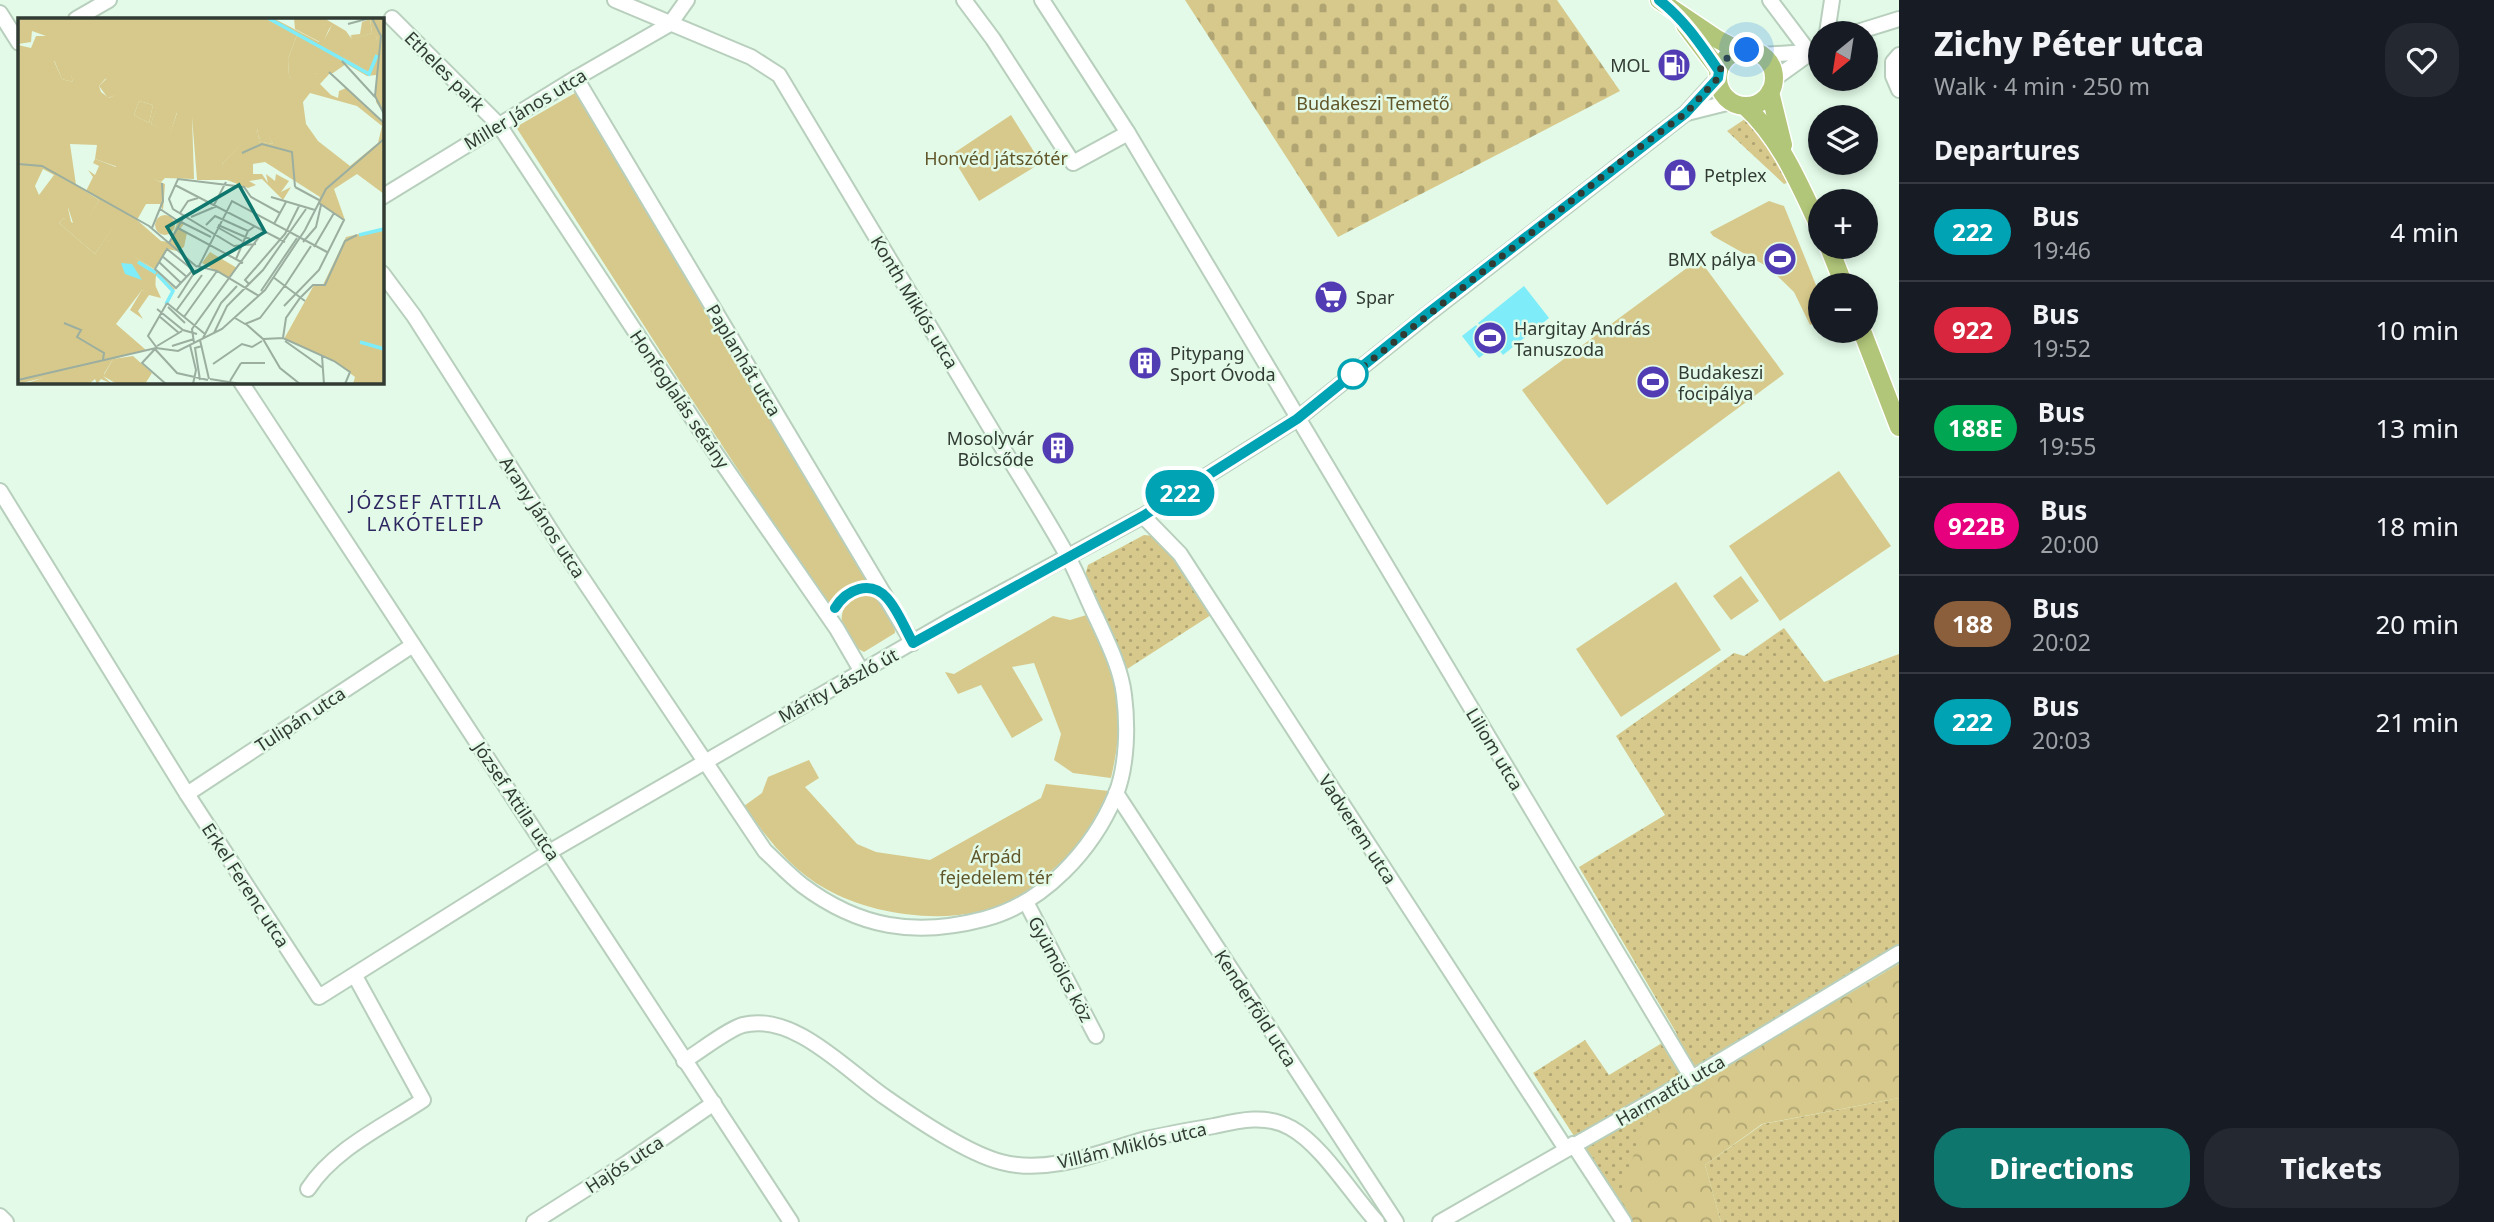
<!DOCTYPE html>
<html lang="en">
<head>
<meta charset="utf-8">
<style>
	:root { --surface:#171b24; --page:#242831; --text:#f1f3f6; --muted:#9ea1a6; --line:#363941; --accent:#0f766e }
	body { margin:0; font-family:"Noto Sans",sans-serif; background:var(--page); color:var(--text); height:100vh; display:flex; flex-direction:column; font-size:26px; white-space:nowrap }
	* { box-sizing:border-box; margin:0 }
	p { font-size:23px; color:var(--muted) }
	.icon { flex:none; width:38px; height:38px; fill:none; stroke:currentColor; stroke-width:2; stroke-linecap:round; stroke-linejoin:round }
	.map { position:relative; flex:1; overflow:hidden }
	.side { display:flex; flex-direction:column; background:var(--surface); width:595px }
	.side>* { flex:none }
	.badge { padding:0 14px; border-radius:23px; font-size:24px; line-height:46px }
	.needle { width:46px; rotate:210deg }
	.controls { position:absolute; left:1808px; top:21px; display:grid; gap:14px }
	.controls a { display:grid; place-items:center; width:70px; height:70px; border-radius:50%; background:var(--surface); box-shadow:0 4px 10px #0003; font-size:35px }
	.you { position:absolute; width:35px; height:35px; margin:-18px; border:5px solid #fff; border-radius:50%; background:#1a73e8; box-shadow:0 0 0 10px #1a73e833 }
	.map>.badge { position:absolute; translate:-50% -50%; box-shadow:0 0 0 4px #fff }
	h2 { padding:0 35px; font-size:26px; line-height:63px }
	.round { display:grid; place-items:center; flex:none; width:74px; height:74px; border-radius:28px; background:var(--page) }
	.headline { display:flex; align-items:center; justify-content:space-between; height:119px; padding:0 35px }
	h1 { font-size:33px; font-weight:800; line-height:52px }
	.primary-button { display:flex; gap:14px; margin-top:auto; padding:14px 35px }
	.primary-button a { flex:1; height:80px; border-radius:28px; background:var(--accent); color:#fff; font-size:28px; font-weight:800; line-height:80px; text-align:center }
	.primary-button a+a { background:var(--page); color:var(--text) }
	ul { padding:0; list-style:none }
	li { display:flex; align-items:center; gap:21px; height:98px; padding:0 35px; border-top:2px solid var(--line) }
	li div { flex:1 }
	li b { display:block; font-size:26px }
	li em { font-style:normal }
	li .badge { min-width:77px; font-weight:700; text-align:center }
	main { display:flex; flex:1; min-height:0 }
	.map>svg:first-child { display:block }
</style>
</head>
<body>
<main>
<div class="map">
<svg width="1899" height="1222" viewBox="0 0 1899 1222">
	<defs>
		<pattern id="grass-dots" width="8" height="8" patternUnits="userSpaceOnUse" patternTransform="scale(1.75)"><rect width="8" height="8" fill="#d7c98b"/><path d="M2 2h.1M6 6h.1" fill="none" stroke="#afa472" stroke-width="1.8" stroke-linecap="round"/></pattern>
		<pattern id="forest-crowns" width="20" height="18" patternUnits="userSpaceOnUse" patternTransform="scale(1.75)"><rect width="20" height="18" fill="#d7c98b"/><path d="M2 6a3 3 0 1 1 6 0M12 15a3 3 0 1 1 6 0" fill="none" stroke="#afa472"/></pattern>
		<pattern id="cemetery-stones" width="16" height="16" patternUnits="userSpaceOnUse" patternTransform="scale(1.75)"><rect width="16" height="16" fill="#d7c98b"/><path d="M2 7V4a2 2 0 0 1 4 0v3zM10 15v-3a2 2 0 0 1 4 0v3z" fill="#afa472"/></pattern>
	</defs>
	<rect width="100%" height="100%" fill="#e2fae7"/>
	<!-- grass -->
	<g fill="url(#grass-dots)">
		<polygon points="1745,119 1765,136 1792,181 1784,184 1727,131"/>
		<polygon points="1144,535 1154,536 1162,541 1211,615 1124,671 1084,579 1088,565"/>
		<polygon points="1784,628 1824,682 1899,654 1899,964 1845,995 1617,1202 1533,1073 1585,1040 1609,1075 1677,1034 1579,867 1665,815 1616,736 1734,653 1744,656"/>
		<polygon points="1899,1098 1899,1222 1721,1222 1705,1165 1763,1124"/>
	</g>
	<!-- forest -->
	<polygon fill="url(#forest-crowns)" points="1899,964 1899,1098 1762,1124 1705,1165 1721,1222 1630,1222 1617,1202 1649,1112"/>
	<!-- cemetery -->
	<polygon fill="url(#cemetery-stones)" points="1185,0 1557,0 1620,91 1338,237"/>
	<!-- green -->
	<g fill="#d7c98b">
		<path d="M575,93L870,586C852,584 837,592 830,609L683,386L516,127Z"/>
		<polygon points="1011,115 1041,163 979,201 951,155"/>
		<polygon points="1769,201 1784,206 1820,295 1820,322 1810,325 1794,292 1768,267 1713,236 1710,232"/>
		<polygon points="1699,259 1784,374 1607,505 1522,390"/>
		<polygon points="1839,471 1891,546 1780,621 1729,546"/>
		<polygon points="1741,576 1759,601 1731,620 1713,596"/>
		<polygon points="1676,582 1721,650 1621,717 1576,649"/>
		<path d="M861,594C882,594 894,614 895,633L864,652C839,640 831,604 861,594Z"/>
		<path d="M1090,614C1118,678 1127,707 1111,778L1073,773L1054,760L1061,734L1034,663L1012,667L1043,720L1012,738L981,685L958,694L945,672L954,674L1053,616L1070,620Z"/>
		<path d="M809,760L819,778L805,787L857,844L876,852L930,860L1041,798L1046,784L1109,791C1100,820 1081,844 1058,865C1045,876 1032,889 1016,898C964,928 877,918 826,889C790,869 768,839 744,806L762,793L768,777Z"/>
	</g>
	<!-- water -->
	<g fill="#7eedf9">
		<polygon points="1524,286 1549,318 1503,355 1478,323"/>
		<polygon points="1476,325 1493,347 1479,358 1462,336"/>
	</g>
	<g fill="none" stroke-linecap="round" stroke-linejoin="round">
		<defs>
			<g id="minor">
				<polyline points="964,0 993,39 1073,163 1128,133"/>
				<polyline points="1042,0 1128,133 1692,1078"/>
				<polyline points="1770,0 1809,52"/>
				<polyline points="0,13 19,43"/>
				<polyline points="392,18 499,125 716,454 837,629 862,672"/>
				<polyline points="76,19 109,0"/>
				<polyline points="1827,33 1832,0"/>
				<polyline points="1854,33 1899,19"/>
				<polyline points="1762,55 1808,52"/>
				<polyline points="1899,55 1893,62 1893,76 1899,90"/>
				<polyline points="576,78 913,643"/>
				<polyline points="1774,79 1820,46"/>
				<polyline points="1687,113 1731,102"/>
				<polyline points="382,197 576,78 670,24 687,0"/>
				<path d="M382,273L414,316L560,545L765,851C777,862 789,875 802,885C859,928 915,937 984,919C1043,904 1093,850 1116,794C1127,766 1128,726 1124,695C1121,669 1108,643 1097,619C1087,599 1079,577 1068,557C1046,517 1021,478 997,439C924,318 851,197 779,75L751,57L615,0"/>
				<polyline points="241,382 791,1222"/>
				<polyline points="0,491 187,794 319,997 551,851 949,621 1143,516 1297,419 1428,314 1686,113 1718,78"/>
				<polyline points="1143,516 1180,554 1566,1149"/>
				<polyline points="1116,793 1396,1222"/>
				<polyline points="187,794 413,645"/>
				<polyline points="1026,902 1096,1036"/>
				<path d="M684,1061C699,1052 728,1029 743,1025C794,1012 847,1071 885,1097C915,1118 966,1153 1001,1162C1049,1175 1100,1152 1146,1139C1168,1134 1191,1130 1214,1126C1240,1120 1267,1114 1291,1128C1322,1145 1352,1195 1377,1222"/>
				<polyline points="1573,1144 1624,1222"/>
				<path d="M308,1189C334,1149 384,1126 423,1100L355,976"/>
				<polyline points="0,1216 6,1222"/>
				<polyline points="534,1222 627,1163 714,1103"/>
				<polyline points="1440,1222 1692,1078 1899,953"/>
			</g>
			<g id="major">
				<polyline points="1659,0 1717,39 1740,51"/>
				<polyline points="1685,25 1719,70"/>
				<circle cx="1746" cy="78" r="28"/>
				<polyline points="1770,92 1783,145"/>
				<path d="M1745,106C1781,139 1799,184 1820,228"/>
				<polyline points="1829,247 1844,285"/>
				<polyline points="1862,331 1899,427"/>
			</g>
		</defs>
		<!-- minor casing -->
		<use href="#minor" stroke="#b7cfbc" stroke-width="18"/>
		<!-- major casing -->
		<use href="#major" stroke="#fff" stroke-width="21"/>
		<!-- minor -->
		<use href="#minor" stroke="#fff" stroke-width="14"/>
		<!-- major -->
		<use href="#major" stroke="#b1c679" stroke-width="18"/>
	</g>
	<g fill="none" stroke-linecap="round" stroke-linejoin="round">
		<defs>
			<path id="line" d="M835,608C846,590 870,579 887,598C898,610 905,629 913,643L1143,516L1297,419L1427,314L1686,113L1718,78L1719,71C1701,45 1684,19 1659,0"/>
		</defs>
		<!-- line casing -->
		<use href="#line" stroke="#fff" stroke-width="16"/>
		<!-- line -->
		<use href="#line" stroke="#00a3b4" stroke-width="10"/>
		<!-- walk -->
		<polyline stroke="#313b33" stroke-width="7" stroke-dasharray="0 12.6" points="1353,374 1349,378 1628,156 1686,113 1718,78 1722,64 1729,56 1747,50"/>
	</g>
	<!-- icons -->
	<defs>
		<symbol id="fuel-disc" viewBox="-11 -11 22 22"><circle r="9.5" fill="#523cb3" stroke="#e2fae7"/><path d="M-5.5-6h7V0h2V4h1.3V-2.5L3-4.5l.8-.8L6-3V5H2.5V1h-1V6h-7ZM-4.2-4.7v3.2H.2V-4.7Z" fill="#fff"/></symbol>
		<symbol id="shop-disc" viewBox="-11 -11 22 22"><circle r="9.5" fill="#523cb3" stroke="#e2fae7"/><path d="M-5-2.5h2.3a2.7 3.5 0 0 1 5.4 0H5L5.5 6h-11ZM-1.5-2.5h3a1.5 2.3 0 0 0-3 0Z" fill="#fff"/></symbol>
		<symbol id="stadium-disc" viewBox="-11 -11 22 22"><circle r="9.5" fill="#523cb3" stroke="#e2fae7"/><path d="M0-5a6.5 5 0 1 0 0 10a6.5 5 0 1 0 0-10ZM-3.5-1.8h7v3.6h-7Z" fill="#fff"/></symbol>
		<symbol id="supermarket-disc" viewBox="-11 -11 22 22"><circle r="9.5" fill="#523cb3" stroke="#e2fae7"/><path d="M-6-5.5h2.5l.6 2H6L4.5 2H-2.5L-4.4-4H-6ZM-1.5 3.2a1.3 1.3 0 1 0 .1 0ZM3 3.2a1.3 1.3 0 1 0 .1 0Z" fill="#fff"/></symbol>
		<symbol id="building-disc" viewBox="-11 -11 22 22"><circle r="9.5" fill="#523cb3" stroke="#e2fae7"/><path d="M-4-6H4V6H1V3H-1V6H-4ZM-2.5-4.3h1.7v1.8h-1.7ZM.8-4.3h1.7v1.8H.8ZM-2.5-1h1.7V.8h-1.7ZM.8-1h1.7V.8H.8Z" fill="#fff"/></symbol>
	</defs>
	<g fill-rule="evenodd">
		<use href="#fuel-disc" x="1655" y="46" width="38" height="38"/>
		<use href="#shop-disc" x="1661" y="156" width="38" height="38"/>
		<use href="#stadium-disc" x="1761" y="240" width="38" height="38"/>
		<use href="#supermarket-disc" x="1312" y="278" width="38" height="38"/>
		<use href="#stadium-disc" x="1471" y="319" width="38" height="38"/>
		<use href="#building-disc" x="1126" y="344" width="38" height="38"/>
		<use href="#stadium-disc" x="1634" y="363" width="38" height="38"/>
		<use href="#building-disc" x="1039" y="429" width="38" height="38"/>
	</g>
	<!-- markers -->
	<circle fill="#fff" stroke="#00a3b4" stroke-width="3.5" cx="1353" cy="374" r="14"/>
	<g text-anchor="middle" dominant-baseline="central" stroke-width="5" stroke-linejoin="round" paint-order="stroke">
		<!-- poi labels -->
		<g font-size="18" fill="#313b33" stroke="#e2fae7" text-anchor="start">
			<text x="1650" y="65" text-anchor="end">MOL</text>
			<text x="1704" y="175">Petplex</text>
			<text x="1756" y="259" text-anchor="end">BMX pálya</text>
			<text x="1356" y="297">Spar</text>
			<text x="1514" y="328">Hargitay András<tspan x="1514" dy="21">Tanuszoda</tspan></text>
			<text x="1170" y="353">Pitypang<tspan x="1170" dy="21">Sport Óvoda</tspan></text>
			<text x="1678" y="372">Budakeszi<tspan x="1678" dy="21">focipálya</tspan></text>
			<text x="1034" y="438" text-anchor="end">Mosolyvár<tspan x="1034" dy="21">Bölcsőde</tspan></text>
		</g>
		<!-- street labels -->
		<g font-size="18" fill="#313b33" stroke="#e2fae7">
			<text transform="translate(445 71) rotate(45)">Etheles park</text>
			<text transform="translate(525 109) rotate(-31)">Miller János utca</text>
			<text transform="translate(915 302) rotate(59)">Konth Miklós utca</text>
			<text transform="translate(744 360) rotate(59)">Paplanhát utca</text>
			<text transform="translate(680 399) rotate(56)">Honfoglalás sétány</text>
			<text transform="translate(543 517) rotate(57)">Arany János utca</text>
			<text transform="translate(838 685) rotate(-29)">Márity László út</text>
			<text transform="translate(300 719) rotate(-33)">Tulipán utca</text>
			<text transform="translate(1495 749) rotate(59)">Liliom utca</text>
			<text transform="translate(517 801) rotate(56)">József Attila utca</text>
			<text transform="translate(1358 829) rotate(57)">Vadverem utca</text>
			<text transform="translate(246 885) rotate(57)">Erkel Ferenc utca</text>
			<text transform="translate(1061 969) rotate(62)">Gyümölcs köz</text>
			<text transform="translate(1256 1008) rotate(57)">Kenderföld utca</text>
			<text transform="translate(1670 1090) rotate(-30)">Harmatfű utca</text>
			<text transform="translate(1132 1145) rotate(-13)">Villám Miklós utca</text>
			<text transform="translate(624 1164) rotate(-33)">Hajós utca</text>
		</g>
		<!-- park labels -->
		<g font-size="18" fill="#60562a" stroke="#e2fae7">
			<text x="1373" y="103">Budakeszi Temető</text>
			<text x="996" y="158">Honvéd játszótér</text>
			<text x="996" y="856">Árpád<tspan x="996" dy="21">fejedelem tér</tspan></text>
		</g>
		<!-- neighbourhood labels -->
		<g font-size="19" letter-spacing="2" fill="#2e2660" stroke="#e2fae7">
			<text x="426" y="502">JÓZSEF ATTILA<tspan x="426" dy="22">LAKÓTELEP</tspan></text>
		</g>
	</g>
	<!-- overview -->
	<g transform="translate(18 18)">
		<rect width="366" height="366" fill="#e2fae7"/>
		<path d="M276,0H306L328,13L335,23L333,17L342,16L344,4L352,1L354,15L339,20L359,18L353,51L350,54L304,26L314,7L302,24L277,11ZM279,17L328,44V46L315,55L295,56L278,65L271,58L270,41ZM36,42L63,44L53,56L55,64L44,61ZM104,57L103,75L90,80L81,68L90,59ZM288,62L239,110L241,121L249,113L255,126L239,123L238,112L204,146L208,162L188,161L213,133ZM121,83L135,87L131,105L116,97ZM139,88L159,94L152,116L133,106ZM77,141L98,149V145L147,166L145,192L142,186H128L119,202L143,223L152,224L160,203L166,206L162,211L169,215L166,229L159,233L149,231L136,251L90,223L96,220L105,195L77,236L41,205L46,200L55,205L50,189L69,202L81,182L68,173L75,159L70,152L77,157L81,148L75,145ZM137 207a10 10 0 1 1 20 0a10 10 0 1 1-20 0ZM138,269L143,280L131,277L120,293L125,301L112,292L124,272L137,276L133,273ZM115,338L134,355L127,366H99L86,357L95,341ZM78,347L71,366H6L43,354Z" fill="#d7c98b"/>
		<path d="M0,0H255L301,24L313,5L305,26L350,54L359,18L345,26L334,23L332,17L335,21L354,15L352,0H366V96L358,84V57L349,58L279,17L270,41L271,58L278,64L290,51L295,56L314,53L302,66L313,77L320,80L321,73L328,70L366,105V176L339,156L316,171L327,202L300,185L302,179L247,144L235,146V156H244L250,165L248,156L257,163L258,156L271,163L263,174L273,169L265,182L244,161L231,163L238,167L230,170L209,162H179L174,99L176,161L147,160L143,164L77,141L79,127L52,126L58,167L81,182L69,203L50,190L54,208L46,200L41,205L77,236L105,194L110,197L96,221L90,223L138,253L157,271L154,274L139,257L135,262L138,269L133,273L137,277L124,272L98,306L128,332L95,341L86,356L99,366L85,358L94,366L83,361L79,366L77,361L71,366L77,347L69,356L62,351L0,366V27L13,30L18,18H28L14,13L13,24L0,26ZM36,43L50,47L62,44L52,54L55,64L44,61ZM103,58V74L91,80L83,74L81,68L87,61ZM287,62L239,110L241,121L249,114L255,126L240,123L238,111L204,146L205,155L202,147L189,160ZM292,75L339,88L364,108L360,125L332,148L300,123L288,106L285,84ZM121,83L135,87L131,105L116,97ZM139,89L159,95L152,115L133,106ZM25,151L36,157L21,177L17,168ZM366,210V366H335L337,359L316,343L266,321L296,267H305L328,219Z" fill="#d7c98b" fill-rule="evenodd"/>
		<path d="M192,234L219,250L210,260L184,245Z" fill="#d7c98b"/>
		<path d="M212,125L217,128L190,157L179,149L182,132L201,136ZM91,222L138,253L137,277L83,238Z" fill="#d7c98b"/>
		<path d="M103,245L114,246L124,262L107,256Z" fill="#7eedf9"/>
		<path fill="none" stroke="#7eedf9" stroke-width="3.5" d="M250,0L351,56L359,37M341,217L366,211M120,244L138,255M139,256L155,273L148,286M342,324L366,331"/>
		<path fill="none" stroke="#9bae9f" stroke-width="2" d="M354,0L363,18L357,78L366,96M330,6L352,0M324,43L357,79M311,54L366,105M224,135L244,126L274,134L277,169M0,146L24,148L131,208L179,249M157,167L267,224M277,169L301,182M253,179L297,192M196,187L208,164M142,191L163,205M162,195L170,183L180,180M173,199L199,188M163,204L193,219M256,206L268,184M188,207L197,198L230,213L237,208M200,207L232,221M199,209L224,223M134,210L145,183L144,165M160,210L225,245M285,224L298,209L303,187M151,225L167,197M238,226L216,228L155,191L151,181L160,161L226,169L233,179L262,195M296,229L316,195M149,231L175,252L158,270L137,251ZM144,238L169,259M218,241L230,213M141,244L163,265M179,248L199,253L241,278M181,248L214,183L309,234M255,259L287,283M231,266L227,262L267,216L281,188M268,266L293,228M243,273L279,220M160,280L178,252M149,285L187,316M266,288L301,252L326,202L301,185M150,289L167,305M139,291L165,312L179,316M158,293L184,257M141,298L161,315M166,299L199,253M217,300L227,306L242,300L268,266M46,305L63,312L59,319L86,335L85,342M228,306L245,321L262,350L282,366M196,315L209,288L245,252L288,191M185,320L203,285L219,268M265,320L268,300L282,280L295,267H307L327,223L339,217M245,321L265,320L316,343L332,354L327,366M182,322L191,361M267,323L305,350M176,325L174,311L246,212M172,327L178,352L175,366M139,328L164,313M154,328L176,321M136,330L159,355L190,362M139,330L130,318L149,285M137,331L124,345L148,366M304,338L306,366M223,345H247M195,346L224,326L234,329L244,323M192,361L223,366M0,362L138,330L160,333L204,311L247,272L287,212L308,171L366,121M182,362L177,330L184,328M212,363L223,345"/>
		<path fill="#0f766e" fill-opacity="0.15" stroke="#0f766e" stroke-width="3.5" d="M221,167L247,214L176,255L149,209Z"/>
		<rect width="366" height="366" fill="none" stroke="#313b33" stroke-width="3.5"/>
	</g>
</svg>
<div class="controls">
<a><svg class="needle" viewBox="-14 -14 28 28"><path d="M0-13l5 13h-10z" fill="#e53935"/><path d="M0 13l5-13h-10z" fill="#9ea1a6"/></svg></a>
<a><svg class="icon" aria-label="layers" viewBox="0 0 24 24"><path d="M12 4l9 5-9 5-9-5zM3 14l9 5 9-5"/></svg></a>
<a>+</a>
<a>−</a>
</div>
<div class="you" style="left:1747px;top:50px"></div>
<b class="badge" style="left:1180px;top:493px;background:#00a3b4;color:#fff">222</b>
</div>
<section class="side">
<div class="headline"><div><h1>Zichy Péter utca</h1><p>Walk · 4 min · 250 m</p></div><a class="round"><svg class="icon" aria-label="heart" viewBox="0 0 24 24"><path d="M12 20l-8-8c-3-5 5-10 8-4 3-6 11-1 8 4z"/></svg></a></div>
<h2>Departures</h2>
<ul>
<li><span class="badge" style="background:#00a3b4;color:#fff">222</span><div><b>Bus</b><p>19:46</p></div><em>4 min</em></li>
<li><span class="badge" style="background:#d7263d;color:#fff">922</span><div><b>Bus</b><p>19:52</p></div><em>10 min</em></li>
<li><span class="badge" style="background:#00a651;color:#fff">188E</span><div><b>Bus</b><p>19:55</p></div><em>13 min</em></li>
<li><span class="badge" style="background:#e6007e;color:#fff">922B</span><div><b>Bus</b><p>20:00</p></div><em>18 min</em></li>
<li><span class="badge" style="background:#8b5e3c;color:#fff">188</span><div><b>Bus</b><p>20:02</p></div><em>20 min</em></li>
<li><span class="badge" style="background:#00a3b4;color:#fff">222</span><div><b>Bus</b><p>20:03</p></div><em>21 min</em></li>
</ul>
<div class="primary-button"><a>Directions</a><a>Tickets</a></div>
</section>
</main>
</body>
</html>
